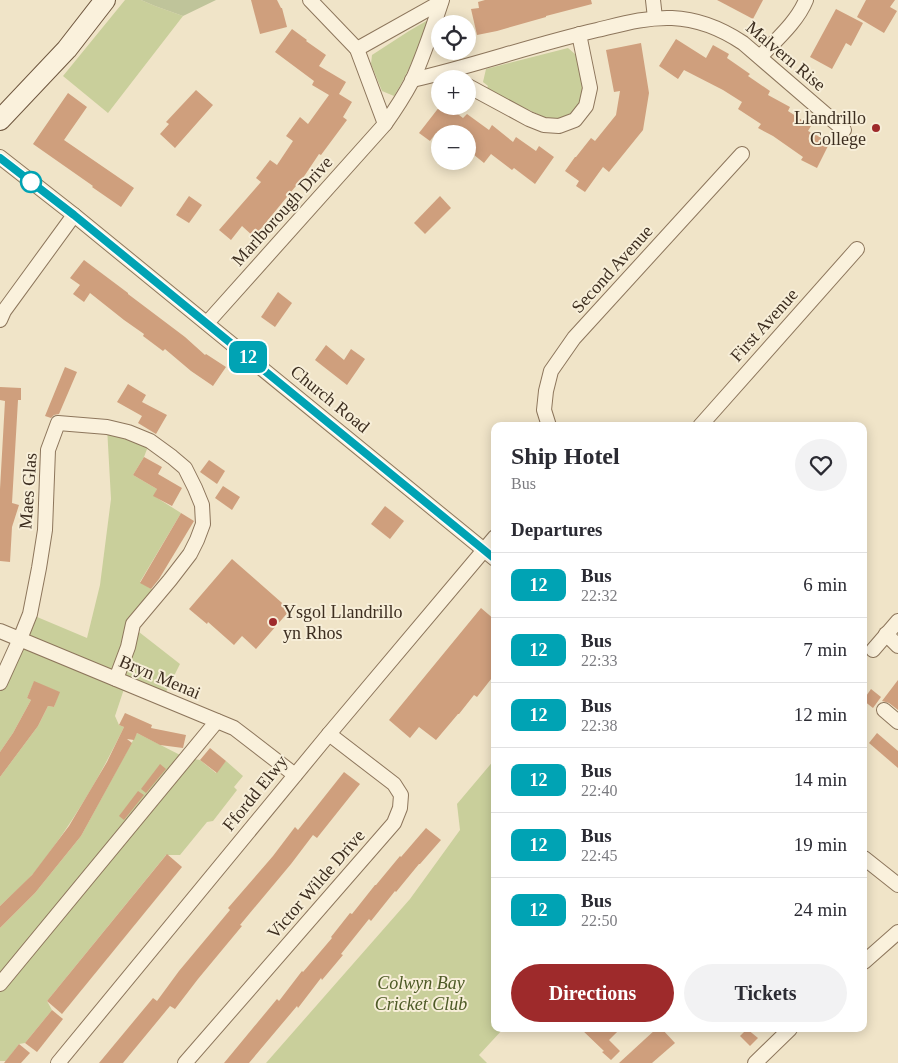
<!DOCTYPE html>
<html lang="en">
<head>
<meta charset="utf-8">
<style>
	:root { --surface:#fff; --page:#f2f2f3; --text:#2b2b33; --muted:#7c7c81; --line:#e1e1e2; --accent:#9e2a2b }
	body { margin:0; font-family:Georgia,serif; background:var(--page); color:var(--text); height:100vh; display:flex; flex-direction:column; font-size:19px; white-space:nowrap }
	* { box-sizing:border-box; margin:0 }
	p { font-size:16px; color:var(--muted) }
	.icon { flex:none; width:28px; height:28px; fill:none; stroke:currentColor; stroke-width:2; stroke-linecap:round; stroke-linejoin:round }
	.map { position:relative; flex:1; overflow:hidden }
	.details { position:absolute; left:491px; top:422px; width:376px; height:610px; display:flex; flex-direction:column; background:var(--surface); border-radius:10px; box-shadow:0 2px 12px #0003 }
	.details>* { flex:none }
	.badge { padding:0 10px; border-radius:8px; font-size:18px; line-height:32px }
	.tools { position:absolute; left:431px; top:15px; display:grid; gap:10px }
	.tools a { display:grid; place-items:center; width:45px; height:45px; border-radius:50%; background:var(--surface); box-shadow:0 2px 12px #0003; font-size:25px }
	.map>.badge { position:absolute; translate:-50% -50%; box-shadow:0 0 0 2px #fff }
	h2 { padding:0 20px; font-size:19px; line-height:45px }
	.round { display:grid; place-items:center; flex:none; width:52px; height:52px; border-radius:26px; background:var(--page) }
	.overview { display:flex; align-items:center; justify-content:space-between; height:85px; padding:0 20px }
	h1 { font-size:24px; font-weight:700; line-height:38px }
	.button { display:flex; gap:10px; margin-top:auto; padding:10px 20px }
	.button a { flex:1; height:58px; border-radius:30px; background:var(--accent); color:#fff; font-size:20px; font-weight:700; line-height:58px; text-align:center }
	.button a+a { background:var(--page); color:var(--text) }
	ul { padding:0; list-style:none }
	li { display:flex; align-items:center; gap:15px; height:65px; padding:0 20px; border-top:1px solid var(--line) }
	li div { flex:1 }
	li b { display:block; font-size:19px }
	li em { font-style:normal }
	li .badge { min-width:55px; font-weight:700; text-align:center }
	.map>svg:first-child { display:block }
</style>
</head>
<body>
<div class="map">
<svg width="898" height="1063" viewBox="0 0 898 1063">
	<rect width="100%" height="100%" fill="#f0e4c8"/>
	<!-- green -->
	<g fill="#c9cf9b">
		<polygon points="125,0 141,0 155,6 183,16 108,113 63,76"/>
		<path d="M428,20C419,46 409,72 394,96L382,91L371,64L372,55L409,31Z"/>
		<polygon points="568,48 575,54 579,60 584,87 581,104 571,115 556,120 548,119 486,90 488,86 483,82 486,69"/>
		<path d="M107,427L150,441L144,457L133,475L157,489L154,496L181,513L140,582L153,590L133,624L139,632L180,664L163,698L126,683L115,716L119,725L124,727C99,779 69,829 33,874C23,885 11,895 0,906V777L38,726L48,706L54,707L59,692L34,682L27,698L31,700L13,733L0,752V666L30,614L87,638L100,585L111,499Z"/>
		<polygon points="137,733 186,758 200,760 216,773 226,761 243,776 234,787 237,790 213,821 207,822 180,855 166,855 47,1001 52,1010 25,1043 19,1044 6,1061 0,1061 0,928 35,893 81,836"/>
		<polygon points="495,759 495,1029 503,1029 479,1055 487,1063 266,1063 410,899 460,830 457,804"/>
	</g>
	<!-- cemetery -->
	<polygon fill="#bfc49a" points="141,0 216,0 183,16 155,6"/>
	<!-- building -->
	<g fill="#cf9f7d">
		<polygon points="251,0 277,0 281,8 282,8 287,27 260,34"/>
		<polygon points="485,0 591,0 592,4 546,16 546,17 497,31 477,35 471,9 479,8 478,2"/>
		<polygon points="717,0 763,0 753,19"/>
		<polygon points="866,0 895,0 890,7 897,11 884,33 857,17"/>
		<polygon points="836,9 863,23 851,46 846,43 832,69 810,57"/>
		<polygon points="292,29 307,40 306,41 326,55 319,66 346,82 339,94 352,102 343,117 347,120 321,155 319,154 305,175 254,237 242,226 231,240 219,230 261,182 256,178 270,160 277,165 293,141 286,136 300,117 308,124 329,95 312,85 314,81 275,52"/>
		<polygon points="676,39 706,58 713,45 729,54 727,58 750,74 748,76 770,91 768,95 790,107 788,111 811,126 808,131 830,142 817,168 801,160 803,157 773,136 758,128 761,124 738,109 742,102 723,90 684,70 678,79 659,66"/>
		<polygon points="641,43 649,93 643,130 609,172 603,167 585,192 576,186 579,181 565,171 575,157 576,157 591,138 595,141 616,115 620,91 614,92 606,50"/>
		<polygon points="196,90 213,105 175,148 160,134 169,124 166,122"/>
		<polygon points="68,93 87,107 64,140 134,188 121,207 92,187 93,186 33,144"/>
		<polygon points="440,106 447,106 463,118 467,114 489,130 492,125 513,142 516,137 536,151 539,146 554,157 535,184 514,168 512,170 491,154 484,163 468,150 468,134 436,133 430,141 419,133"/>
		<polygon points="189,196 202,205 189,223 176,215"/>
		<polygon points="440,196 451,208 425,234 414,223"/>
		<polygon points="84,260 128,293 128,294 185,337 205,355 206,354 226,367 213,386 191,371 165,349 163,351 143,336 144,334 124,320 90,293 84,302 73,294 80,285 70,278"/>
		<polygon points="278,292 292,303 275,327 261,317"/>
		<polygon points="326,345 344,360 351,349 365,359 347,385 315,360"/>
		<polygon points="65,367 77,372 59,414 54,415 51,418 45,416"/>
		<polygon points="128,384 146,395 142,402 167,415 156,434 138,423 142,416 117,402"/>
		<polygon points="0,387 21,388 21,400 18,400 12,503 19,505 12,527 10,562 0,561 0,489 5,401 0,400"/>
		<polygon points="144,457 162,467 158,474 182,488 172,506 153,496 157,489 133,475"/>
		<polygon points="209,460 225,471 217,484 200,472"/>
		<polygon points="223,486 240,497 232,510 215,498"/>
		<polygon points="385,506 404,521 390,539 371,524"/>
		<polygon points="181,513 194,521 159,579 151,589 140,583"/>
		<polygon points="232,559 290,610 256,649 242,636 234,645 208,622 207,624 189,609"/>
		<polygon points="481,608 495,620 495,674 477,697 474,695 459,714 458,714 436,740 419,727 410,738 389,720"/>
		<polygon points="898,680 898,710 889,703 882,701"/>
		<polygon points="34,681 60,692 54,707 48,706 38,726 0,777 0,752 13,733 31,700 27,698"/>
		<polygon points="871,689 881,697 873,708 864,701 864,699"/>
		<polygon points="125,713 152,725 151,728 186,735 183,748 160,745 137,733 134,740 127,739 132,743 81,836 35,893 0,928 0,906 32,875 69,826 107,762 124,727 119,725"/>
		<polygon points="877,733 898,751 898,768 869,743"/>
		<polygon points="210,748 226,761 217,773 200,760"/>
		<polygon points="160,764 166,769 146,793 141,789"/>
		<polygon points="344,772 360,784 317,838 313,835 291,864 240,925 242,926 198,979 175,1009 170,1006 123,1063 99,1063 153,998 157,1001 179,971 230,910 228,908 273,856 295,827 298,830"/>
		<polygon points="138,791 144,795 124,820 119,816"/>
		<polygon points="426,828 441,840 420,864 419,864 396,892 395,891 371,921 369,919 341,954 343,955 322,980 321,978 298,1008 297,1006 249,1063 224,1063 277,999 279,1001 302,971 303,972 332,938 331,937 350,913 352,914 375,885 376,885 400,856 401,857"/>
		<polygon points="167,854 182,867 62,1014 47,1001"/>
		<polygon points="52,1010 63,1019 37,1052 25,1043"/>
		<polygon points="581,1029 620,1029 609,1040 620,1051 611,1060 602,1052 604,1051"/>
		<polygon points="656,1029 662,1029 675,1043 652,1063 619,1063"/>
		<polygon points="747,1029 758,1038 750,1046 740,1036"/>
		<polygon points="19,1044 30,1053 21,1063 4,1063"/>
	</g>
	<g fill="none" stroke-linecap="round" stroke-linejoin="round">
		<defs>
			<g id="street">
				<polyline points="310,0 357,49 385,124"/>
				<polyline points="653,0 655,18"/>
				<polyline points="357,49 441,2"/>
				<path d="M760,57C776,40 797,22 806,0"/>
				<path d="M412,80C474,66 535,44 597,30C622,24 646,17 672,18C697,19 722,29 743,43L844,130"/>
				<polyline points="468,86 529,119 544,125 559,126 575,120 586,106 590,88 579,34"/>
				<polyline points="0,157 74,215 495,559"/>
				<polyline points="0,320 4,311 74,215"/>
				<path d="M207,323L385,124C395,110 404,96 412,81C424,55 433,27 442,0"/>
				<polyline points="549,426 544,410 546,391 551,371 574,338 742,154"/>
				<polyline points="700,426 857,249"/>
				<polyline points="0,631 234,728 295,775"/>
				<polyline points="886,634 898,646"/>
				<polyline points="873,650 898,621"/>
				<polyline points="0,683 20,639 30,614 39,568 45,530 48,450 58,423 107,427 128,432 150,441 172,457 185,468 195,488 202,505 203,524 197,540 190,554 170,580 133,624 128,647 116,679"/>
				<polyline points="884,710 898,722"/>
				<polyline points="864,858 898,885"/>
				<polyline points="864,962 898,932"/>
				<polyline points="0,984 217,721"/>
				<polyline points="58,1063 329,734 495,537"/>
				<polyline points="185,1063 394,823 400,808 401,795 394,784 329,734"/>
				<polyline points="755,1063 790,1029"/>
			</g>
			<polyline id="secondary" points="0,120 67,49 105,0"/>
		</defs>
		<!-- street casing -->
		<use href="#street" stroke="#8d765c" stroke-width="16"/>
		<!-- secondary casing -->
		<use href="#secondary" stroke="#6f573f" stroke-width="22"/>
		<!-- street -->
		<use href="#street" stroke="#faf1dc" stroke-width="14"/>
		<!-- secondary -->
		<use href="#secondary" stroke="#faf1dc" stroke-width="20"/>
	</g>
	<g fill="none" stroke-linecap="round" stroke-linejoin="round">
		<defs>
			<polyline id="line" points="0,158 74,215 495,559"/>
		</defs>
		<!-- line casing -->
		<use href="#line" stroke="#fff" stroke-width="11"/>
		<!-- line -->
		<use href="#line" stroke="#00a3b4" stroke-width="8"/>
	</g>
	<!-- markers -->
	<g fill="#9e2a2b" stroke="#f7eed8" stroke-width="2">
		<circle cx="876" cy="128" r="5"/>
		<circle cx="273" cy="622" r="5"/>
	</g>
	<circle fill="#fff" stroke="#00a3b4" stroke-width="2.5" cx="31" cy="182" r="10"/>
	<g text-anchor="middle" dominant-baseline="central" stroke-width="4" stroke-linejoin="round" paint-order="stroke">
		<!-- street labels -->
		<g font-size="18" fill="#3d2e20" stroke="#f7eed8">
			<text transform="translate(786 56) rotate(40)">Malvern Rise</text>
			<text transform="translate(282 211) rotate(-48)">Marlborough Drive</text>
			<text transform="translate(612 269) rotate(-48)">Second Avenue</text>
			<text transform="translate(764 325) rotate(-48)">First Avenue</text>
			<text transform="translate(330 399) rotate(39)">Church Road</text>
			<text transform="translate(28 491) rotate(-86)">Maes Glas</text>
			<text transform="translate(160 677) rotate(23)">Bryn Menai</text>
			<text transform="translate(255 793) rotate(-51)">Ffordd Elwy</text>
			<text transform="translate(316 884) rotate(-49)">Victor Wilde Drive</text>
		</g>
		<!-- poi labels -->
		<g font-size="18" fill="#3d2e20" stroke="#f7eed8" text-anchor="end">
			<text x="866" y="118">Llandrillo<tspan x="866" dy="21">College</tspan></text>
			<text x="283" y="612" text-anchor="start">Ysgol Llandrillo<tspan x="283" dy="21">yn Rhos</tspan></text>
		</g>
		<!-- park labels -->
		<g font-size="18" font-style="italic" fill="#4d5a26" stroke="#f7eed8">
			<text x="421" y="983">Colwyn Bay<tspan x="421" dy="21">Cricket Club</tspan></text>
		</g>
	</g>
</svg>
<div class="tools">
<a><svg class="icon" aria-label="locate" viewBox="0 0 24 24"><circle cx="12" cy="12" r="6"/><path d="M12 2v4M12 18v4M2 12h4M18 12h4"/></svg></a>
<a>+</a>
<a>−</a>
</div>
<b class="badge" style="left:248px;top:357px;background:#00a3b4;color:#fff">12</b>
<section class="details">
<div class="overview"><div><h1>Ship Hotel</h1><p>Bus</p></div><a class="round"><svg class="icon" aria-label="heart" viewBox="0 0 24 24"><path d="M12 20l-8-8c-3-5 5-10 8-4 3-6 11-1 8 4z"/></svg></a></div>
<h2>Departures</h2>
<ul>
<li><span class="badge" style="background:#00a3b4;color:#fff">12</span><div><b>Bus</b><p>22:32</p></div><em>6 min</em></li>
<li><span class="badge" style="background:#00a3b4;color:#fff">12</span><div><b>Bus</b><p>22:33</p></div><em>7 min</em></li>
<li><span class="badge" style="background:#00a3b4;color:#fff">12</span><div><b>Bus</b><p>22:38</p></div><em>12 min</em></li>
<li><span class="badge" style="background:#00a3b4;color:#fff">12</span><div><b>Bus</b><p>22:40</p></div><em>14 min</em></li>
<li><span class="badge" style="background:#00a3b4;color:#fff">12</span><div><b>Bus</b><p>22:45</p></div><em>19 min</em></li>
<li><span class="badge" style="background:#00a3b4;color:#fff">12</span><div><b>Bus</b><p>22:50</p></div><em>24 min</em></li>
</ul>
<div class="button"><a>Directions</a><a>Tickets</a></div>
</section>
</div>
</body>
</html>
